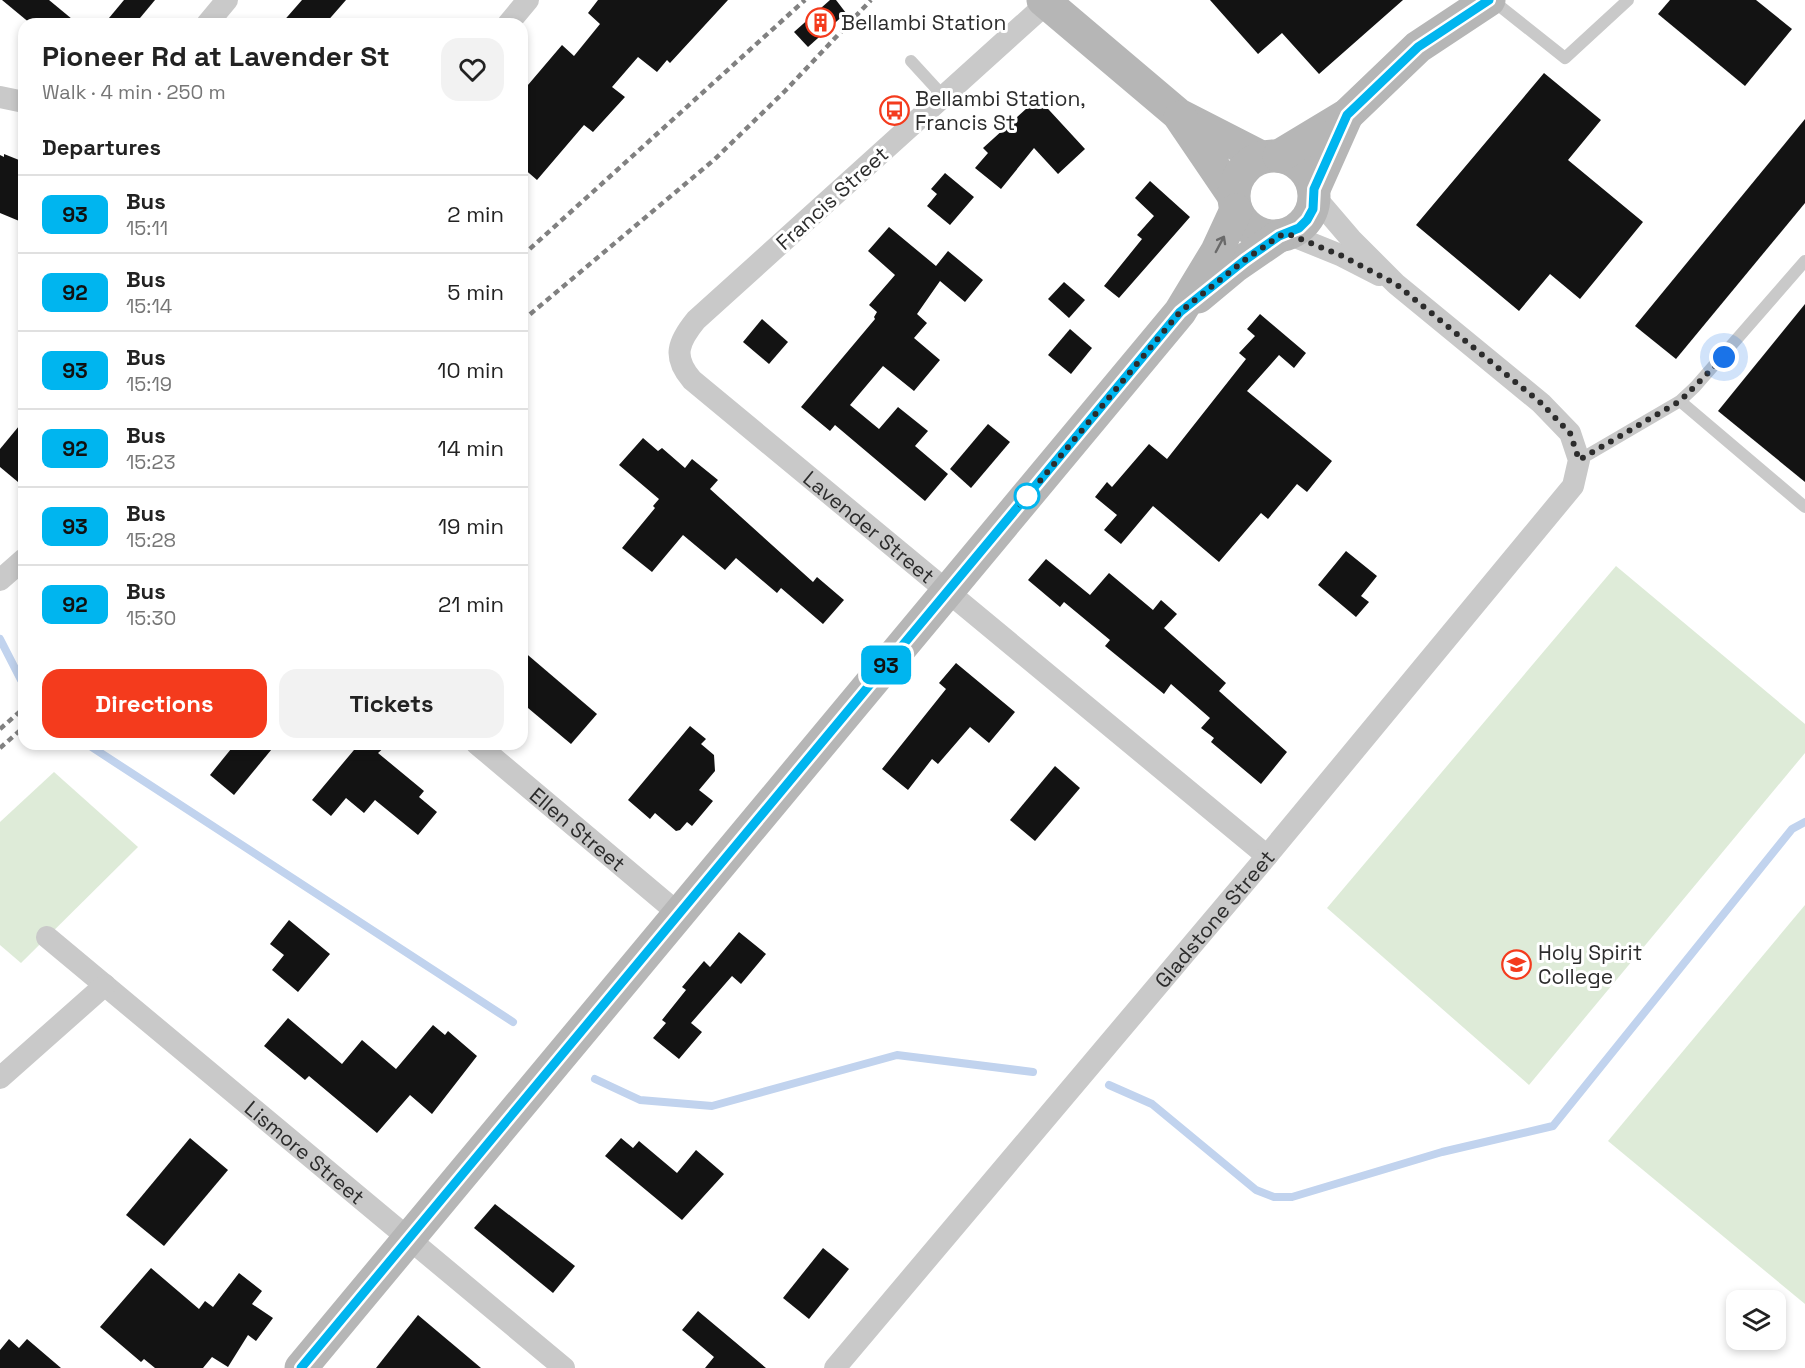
<!DOCTYPE html>
<html lang="en">
<head>
<meta charset="utf-8">
<style>
	:root { --surface:#fff; --page:#f2f2f2; --text:#222; --muted:#767676; --line:#e0e0e0; --accent:#f43b1d }
	body { margin:0; font-family:"Space Grotesk",sans-serif; background:var(--page); color:var(--text); height:100vh; display:flex; flex-direction:column; font-size:22px; white-space:nowrap }
	* { box-sizing:border-box; margin:0 }
	p { font-size:20px; color:var(--muted) }
	.icon { flex:none; width:33px; height:33px; fill:none; stroke:currentColor; stroke-width:2; stroke-linecap:round; stroke-linejoin:round }
	.map { position:relative; flex:1; overflow:hidden }
	.side { position:absolute; left:18px; top:18px; width:510px; height:732px; display:flex; flex-direction:column; background:var(--surface); border-radius:18px; box-shadow:0 3px 9px #0003 }
	.side>* { flex:none }
	.badge { padding:0 12px; border-radius:9px; font-size:21px; line-height:39px }
	.buttons { position:absolute; left:1726px; top:1290px; display:grid; gap:12px }
	.buttons a { display:grid; place-items:center; width:60px; height:60px; border-radius:12px; background:var(--surface); box-shadow:0 3px 9px #0003; font-size:30px }
	.you { position:absolute; width:30px; height:30px; margin:-15px; border:4px solid #fff; border-radius:50%; background:#1a73e8; box-shadow:0 0 0 9px #1a73e833 }
	.map>.badge { position:absolute; translate:-50% -50%; box-shadow:0 0 0 3px #fff }
	h2 { padding:0 24px; font-size:22px; line-height:54px }
	.round { display:grid; place-items:center; flex:none; width:63px; height:63px; border-radius:18px; background:var(--page) }
	.summary { display:flex; align-items:center; justify-content:space-between; height:102px; padding:0 24px }
	h1 { font-size:28px; font-weight:800; line-height:45px }
	.primary-button { display:flex; gap:12px; margin-top:auto; padding:12px 24px }
	.primary-button a { flex:1; height:69px; border-radius:18px; background:var(--accent); color:#fff; font-size:24px; font-weight:800; line-height:69px; text-align:center }
	.primary-button a+a { background:var(--page); color:var(--text) }
	ul { padding:0; list-style:none }
	li { display:flex; align-items:center; gap:18px; height:78px; padding:0 24px; border-top:2px solid var(--line) }
	li div { flex:1 }
	li b { display:block; font-size:22px }
	li em { font-style:normal }
	li .badge { min-width:66px; font-weight:700; text-align:center }
	.map>svg:first-child { display:block }
</style>
</head>
<body>
<div class="map">
<svg width="1805" height="1368" viewBox="0 0 1805 1368">
	<rect width="100%" height="100%" fill="#fff"/>
	<!-- green -->
	<g fill="#deebd8">
		<polygon points="1616,566 1805,724 1805,753 1529,1085 1327,908"/>
		<polygon points="54,772 138,847 21,963 0,945 0,822"/>
		<polygon points="1805,905 1805,1304 1608,1141"/>
	</g>
	<g fill="none" stroke-linecap="round" stroke-linejoin="round">
		<!-- stream -->
		<g stroke="#c1d3ee" stroke-width="8">
			<polyline points="0,639 21,680"/>
			<polyline points="87,744 513,1022"/>
			<polyline points="595,1079 640,1100 712,1106 897,1055 1033,1072"/>
			<polyline points="1109,1085 1152,1104 1256,1190 1274,1197 1292,1197 1442,1152 1553,1126 1792,829 1805,822"/>
		</g>
	</g>
	<!-- building -->
	<g fill="#131313">
		<polygon points="2,0 49,0 78,24 31,24"/>
		<polygon points="124,0 155,0 135,24 104,24"/>
		<polygon points="302,0 346,0 325,24 281,24"/>
		<polygon points="598,0 728,0 670,63 667,60 657,72 638,57 612,87 625,97 593,132 584,125 537,180 522,167 522,92 562,45 574,56 600,24 588,13"/>
		<polygon points="830,0 836,0 846,13 808,47 794,32"/>
		<polygon points="1210,0 1403,0 1319,74 1282,33 1258,54"/>
		<polygon points="1670,0 1756,0 1792,29 1745,86 1658,14"/>
		<polygon points="1544,73 1601,120 1568,160 1643,222 1580,299 1550,274 1519,311 1416,225"/>
		<polygon points="1038,98 1085,149 1058,174 1034,148 1001,189 975,168 988,153 983,148"/>
		<polygon points="1805,119 1805,203 1676,359 1635,326"/>
		<polygon points="4,154 24,162 24,223 0,213 0,155 4,157"/>
		<polygon points="945,173 974,197 950,225 927,206 937,194 931,189"/>
		<polygon points="1150,181 1190,217 1119,298 1104,286 1142,239 1137,235 1154,216 1135,198"/>
		<polygon points="889,227 936,266 948,251 983,280 965,302 940,281 917,314 927,323 914,338 940,360 914,391 883,366 850,405 879,429 898,407 928,431 915,446 948,474 925,501 835,425 830,431 801,407 875,319 874,317 877,312 869,305 895,275 868,251"/>
		<polygon points="1064,282 1085,300 1069,318 1048,299"/>
		<polygon points="1805,304 1805,482 1718,411"/>
		<polygon points="1260,314 1306,353 1294,368 1279,355 1247,391 1332,461 1307,492 1297,484 1268,519 1261,513 1219,562 1153,506 1121,544 1104,530 1117,515 1095,497 1107,482 1112,487 1149,444 1167,459 1246,359 1239,353 1255,336 1247,329"/>
		<polygon points="762,319 788,342 769,364 743,342"/>
		<polygon points="1070,329 1092,348 1071,374 1048,355"/>
		<polygon points="24,420 24,487 0,467 0,449"/>
		<polygon points="988,424 1010,442 971,488 950,469"/>
		<polygon points="643,438 658,451 662,448 685,468 692,459 718,480 710,489 813,582 817,577 844,600 823,624 781,588 777,593 736,558 725,570 683,535 652,572 622,548 655,508 653,506 659,499 619,465"/>
		<polygon points="1346,551 1377,576 1361,596 1369,602 1356,617 1318,585"/>
		<polygon points="1046,559 1090,595 1109,573 1153,610 1161,600 1177,614 1164,628 1226,683 1219,691 1287,752 1261,784 1211,742 1214,738 1201,728 1210,718 1171,684 1164,694 1105,646 1110,640 1064,602 1060,607 1028,580"/>
		<polygon points="522,650 597,714 571,744 522,703"/>
		<polygon points="956,663 1015,712 989,743 970,727 938,764 932,759 908,790 882,769 946,689 939,683"/>
		<polygon points="690,726 706,739 701,744 714,755 715,771 699,790 713,801 692,826 687,822 680,830 676,831 655,813 650,819 628,800"/>
		<polygon points="235,744 276,744 234,795 210,775"/>
		<polygon points="359,744 388,744 378,753 424,791 419,797 437,812 418,835 375,800 364,813 346,798 331,816 312,800"/>
		<polygon points="1055,766 1080,788 1035,841 1010,820"/>
		<polygon points="289,920 330,954 298,992 272,970 284,955 270,944"/>
		<polygon points="739,932 766,954 741,984 732,976 691,1023 702,1032 679,1059 653,1038 666,1023 662,1020 686,990 682,987 704,961 710,967"/>
		<polygon points="288,1018 342,1064 362,1040 396,1069 433,1025 445,1035 448,1031 477,1056 432,1114 410,1095 377,1133 309,1076 305,1080 264,1046"/>
		<polygon points="190,1138 228,1170 164,1246 126,1215"/>
		<polygon points="621,1138 633,1148 639,1141 677,1173 696,1150 724,1174 682,1220 605,1156"/>
		<polygon points="495,1204 575,1266 553,1293 474,1228"/>
		<polygon points="823,1248 849,1269 809,1319 783,1298"/>
		<polygon points="151,1268 199,1309 205,1301 213,1307 239,1273 262,1291 252,1304 273,1318 256,1341 248,1335 228,1367 212,1357 203,1368 155,1368 144,1359 141,1362 100,1327"/>
		<polygon points="698,1311 766,1368 705,1368 714,1357 682,1330"/>
		<polygon points="418,1315 481,1368 376,1368"/>
		<polygon points="9,1339 19,1348 27,1339 61,1368 0,1368 0,1350"/>
	</g>
	<g fill="none" stroke-linecap="round" stroke-linejoin="round">
		<!-- service -->
		<g stroke="#c9c9c9" stroke-width="12">
			<polyline points="1492,0 1565,58 1628,0"/>
			<polyline points="911,61 944,97"/>
			<polyline points="1680,401 1805,507"/>
			<polyline points="1579,460 1680,401 1695,387 1805,261"/>
		</g>
		<!-- minor -->
		<g stroke="#c9c9c9" stroke-width="22">
			<path id="s1" d="M1047,3L696,320C678,342 672,357 692,380L1267,856"/>
			<polyline points="207,24 227,0"/>
			<polyline points="508,24 528,0"/>
			<polyline points="0,97 24,102"/>
			<polyline points="1288,234 1340,255 1379,275"/>
			<polyline points="0,580 24,559"/>
			<path id="s2" d="M477,744L679,914"/>
			<path id="s3" d="M47,937L564,1368"/>
			<polyline points="0,1078 105,985"/>
			<path id="s4" d="M835,1368L1267,856L1573,486L1579,460L1570,433L1541,403L1396,284L1351,239L1315,197"/>
		</g>
		<!-- secondary -->
		<g stroke="#b6b6b6" stroke-width="33">
			<polyline points="1043,0 1179,115 1261,157"/>
			<polyline points="1180,117 1233,195"/>
			<circle cx="1274" cy="196" r="40"/>
			<polyline points="1279,156 1347,115 1418,47 1489,0"/>
			<polyline points="1314,189 1347,115"/>
			<polyline points="1198,297 1234,267 1279,236"/>
			<polyline points="301,1368 1180,312 1217,251 1236,210"/>
		</g>
		<!-- rail -->
		<g stroke="#818181" stroke-width="4.5" stroke-dasharray="6 4.5" stroke-linecap="butt">
			<polyline points="522,256 805,0"/>
			<polyline points="522,321 715,159 785,91 871,0"/>
			<polyline points="0,729 24,708"/>
			<polyline points="0,748 24,727"/>
		</g>
	</g>
	<!-- one-way arrows -->
	<defs><path id="oneway-shaft" d="M-6 0H5M1.5-3L5.5 0L1.5 3" fill="none" stroke-width="1.6" stroke-linecap="round" stroke-linejoin="round" transform="scale(1.5)"/></defs>
	<use stroke="#6a6a6a" href="#oneway-shaft" transform="translate(1220 244) rotate(-62)"/>
	<g fill="none" stroke-linecap="round" stroke-linejoin="round">
		<defs>
			<polyline id="line" points="301,1368 1180,312 1245,260 1279,236 1299,228 1307,220 1313,209 1314,189 1347,115 1418,47 1489,0"/>
		</defs>
		<!-- line casing -->
		<use href="#line" stroke="#fff" stroke-width="14"/>
		<!-- line -->
		<use href="#line" stroke="#00b5ef" stroke-width="9"/>
		<!-- walk -->
		<polyline stroke="#2c2c2c" stroke-width="6" stroke-dasharray="0 10.8" points="1027,496 1020,505 1180,312 1245,260 1279,236 1288,234 1340,255 1396,284 1541,403 1570,433 1579,460 1680,401 1724,357"/>
	</g>
	<!-- icons -->
	<defs>
		<symbol id="building-ring" viewBox="-11 -11 22 22"><circle r="9.5" fill="#fff" stroke="#f43b1d" stroke-width="1.5"/><path d="M-4-6H4V6H1V3H-1V6H-4ZM-2.5-4.3h1.7v1.8h-1.7ZM.8-4.3h1.7v1.8H.8ZM-2.5-1h1.7V.8h-1.7ZM.8-1h1.7V.8H.8Z" fill="#f43b1d"/></symbol>
		<symbol id="bus-ring" viewBox="-11 -11 22 22"><circle r="9.5" fill="#fff" stroke="#f43b1d" stroke-width="1.5"/><path d="M-5-6H5V4H4V6H2V4H-2V6H-4V4H-5ZM-3.5-4V0h7V-4ZM-3.5 1.2v1.5H-2V1.2ZM2 1.2v1.5H3.5V1.2Z" fill="#f43b1d"/></symbol>
		<symbol id="school-ring" viewBox="-11 -11 22 22"><circle r="9.5" fill="#fff" stroke="#f43b1d" stroke-width="1.5"/><path d="M0-5L7-2L0 1L-7-2ZM-4 1L0 2.5L4 1V4Q0 6-4 4Z" fill="#f43b1d"/></symbol>
	</defs>
	<g fill-rule="evenodd">
		<use href="#building-ring" x="804" y="6" width="33" height="33"/>
		<use href="#bus-ring" x="878" y="94" width="33" height="33"/>
		<use href="#school-ring" x="1500" y="948" width="33" height="33"/>
	</g>
	<!-- markers -->
	<circle fill="#fff" stroke="#00b5ef" stroke-width="3" cx="1027" cy="496" r="12"/>
	<g text-anchor="middle" dominant-baseline="central" stroke-width="6" stroke-linejoin="round" paint-order="stroke">
		<!-- poi labels -->
		<g font-size="21" fill="#2c2c2c" stroke="#fff" text-anchor="start">
			<text x="841" y="22">Bellambi Station</text>
			<text x="915" y="98">Bellambi Station,<tspan x="915" dy="24">Francis St</tspan></text>
			<text x="1538" y="952">Holy Spirit<tspan x="1538" dy="24">College</tspan></text>
		</g>
		<!-- street labels -->
		<g font-size="21" fill="#2c2c2c" stroke="#fff">
			<text transform="translate(832 198) rotate(-42)">Francis Street</text>
			<text stroke="none"><textPath href="#s1" startOffset="771">Lavender Street</textPath></text>
			<text stroke="none"><textPath href="#s2" startOffset="132">Ellen Street</textPath></text>
			<text stroke="none"><textPath href="#s4" startOffset="588">Gladstone Street</textPath></text>
			<text stroke="none"><textPath href="#s3" startOffset="336">Lismore Street</textPath></text>
		</g>
	</g>
</svg>
<div class="buttons">
<a><svg class="icon" aria-label="layers" viewBox="0 0 24 24"><path d="M12 4l9 5-9 5-9-5zM3 14l9 5 9-5"/></svg></a>
</div>
<div class="you" style="left:1724px;top:357px"></div>
<b class="badge" style="left:886px;top:665px;background:#00b5ef;color:#111">93</b>
<section class="side">
<div class="summary"><div><h1>Pioneer Rd at Lavender St</h1><p>Walk · 4 min · 250 m</p></div><a class="round"><svg class="icon" aria-label="heart" viewBox="0 0 24 24"><path d="M12 20l-8-8c-3-5 5-10 8-4 3-6 11-1 8 4z"/></svg></a></div>
<h2>Departures</h2>
<ul>
<li><span class="badge" style="background:#00b5ef;color:#111">93</span><div><b>Bus</b><p>15:11</p></div><em>2 min</em></li>
<li><span class="badge" style="background:#00b5ef;color:#111">92</span><div><b>Bus</b><p>15:14</p></div><em>5 min</em></li>
<li><span class="badge" style="background:#00b5ef;color:#111">93</span><div><b>Bus</b><p>15:19</p></div><em>10 min</em></li>
<li><span class="badge" style="background:#00b5ef;color:#111">92</span><div><b>Bus</b><p>15:23</p></div><em>14 min</em></li>
<li><span class="badge" style="background:#00b5ef;color:#111">93</span><div><b>Bus</b><p>15:28</p></div><em>19 min</em></li>
<li><span class="badge" style="background:#00b5ef;color:#111">92</span><div><b>Bus</b><p>15:30</p></div><em>21 min</em></li>
</ul>
<div class="primary-button"><a>Directions</a><a>Tickets</a></div>
</section>
</div>
</body>
</html>
